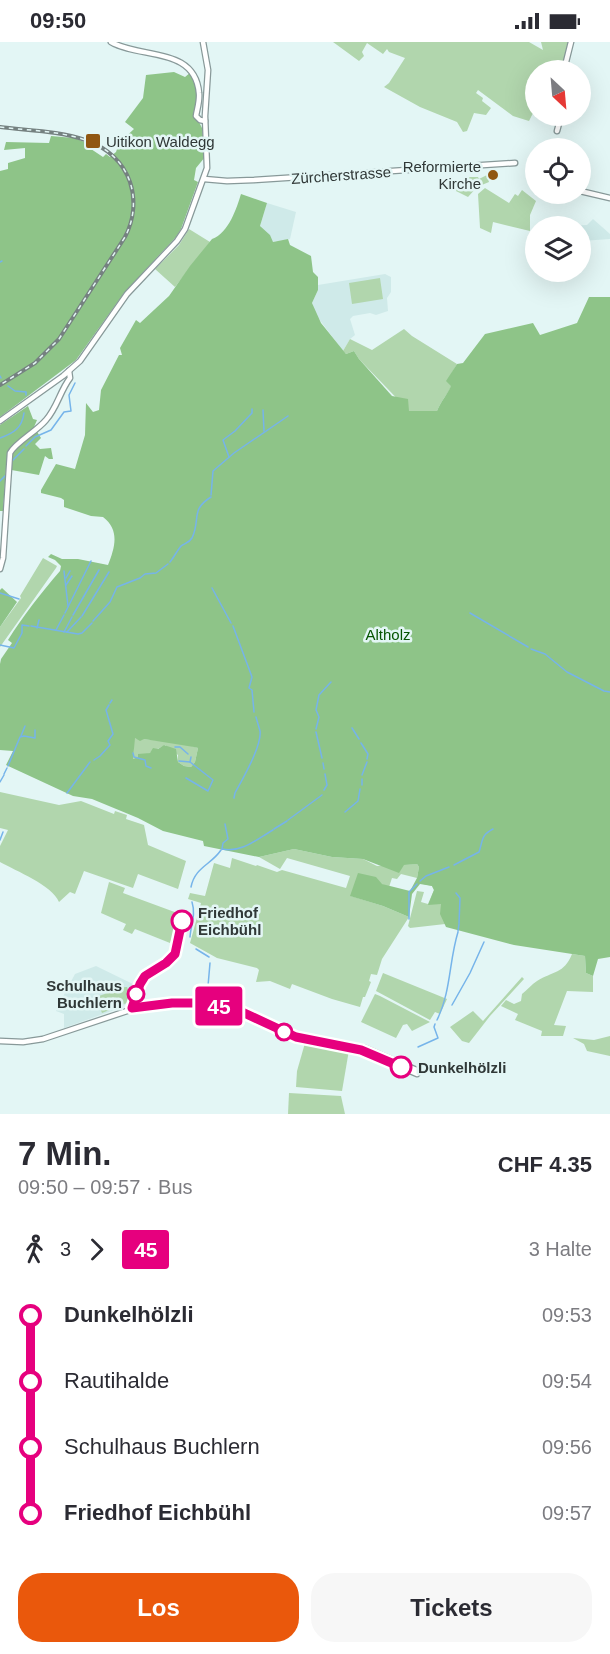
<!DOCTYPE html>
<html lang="de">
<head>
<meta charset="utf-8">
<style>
	:root { --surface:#fff; --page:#f7f7f7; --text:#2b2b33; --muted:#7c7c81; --accent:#ea580c }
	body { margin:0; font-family:Arial,sans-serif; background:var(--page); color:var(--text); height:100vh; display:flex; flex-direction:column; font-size:22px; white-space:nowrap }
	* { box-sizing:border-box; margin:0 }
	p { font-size:20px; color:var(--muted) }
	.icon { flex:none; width:33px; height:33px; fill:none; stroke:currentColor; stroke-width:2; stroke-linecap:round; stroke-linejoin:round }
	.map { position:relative; height:1072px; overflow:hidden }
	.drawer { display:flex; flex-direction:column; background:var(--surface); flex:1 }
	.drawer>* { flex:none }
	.badge { padding:0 12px; border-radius:4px; font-size:21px; line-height:39px }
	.needle { width:39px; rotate:154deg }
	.controls { position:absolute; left:525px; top:18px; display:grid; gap:12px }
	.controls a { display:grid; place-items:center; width:66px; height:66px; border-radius:50%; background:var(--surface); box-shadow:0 6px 24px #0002; font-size:30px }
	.map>.badge { position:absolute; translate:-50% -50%; box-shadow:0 0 0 3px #fff }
	.legs { display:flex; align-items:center; gap:9px; height:66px; padding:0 18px; font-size:20px }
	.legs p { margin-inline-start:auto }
	.headline { display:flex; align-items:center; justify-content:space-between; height:102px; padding:0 18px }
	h1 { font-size:33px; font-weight:800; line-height:45px }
	.button { display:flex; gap:12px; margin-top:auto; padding:12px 18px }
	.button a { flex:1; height:69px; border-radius:24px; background:var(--accent); color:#fff; font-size:24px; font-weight:800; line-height:69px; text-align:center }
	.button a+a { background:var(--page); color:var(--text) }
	ul { padding:0 18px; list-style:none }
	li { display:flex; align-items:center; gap:21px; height:66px; font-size:22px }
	li i { display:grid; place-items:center; width:9px; height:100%; margin:0 8px; background:currentColor }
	li i::after { content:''; width:15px; height:15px; margin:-8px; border:4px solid; border-radius:50%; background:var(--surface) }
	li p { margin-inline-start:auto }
	li:first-child i { background:linear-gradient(#0000 50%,currentColor 0) }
	li:last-child i { background:linear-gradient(currentColor 50%,#0000 0) }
	.status { display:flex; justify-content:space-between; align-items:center; height:42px; padding:0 30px; background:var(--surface); direction:ltr }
	.status svg { height:16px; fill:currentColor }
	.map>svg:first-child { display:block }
</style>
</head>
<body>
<div class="status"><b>09:50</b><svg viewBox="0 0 49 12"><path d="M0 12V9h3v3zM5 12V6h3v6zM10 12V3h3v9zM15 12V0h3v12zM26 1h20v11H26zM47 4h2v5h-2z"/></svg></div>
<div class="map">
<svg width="610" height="1072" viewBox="0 0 610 1072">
	<rect width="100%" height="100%" fill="#e3f6f5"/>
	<!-- built -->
	<g fill="#cfeae9">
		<polygon points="267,161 296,170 290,197 273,200 260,184"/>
		<polygon points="593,177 610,192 610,197 581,199 580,184 565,184 587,183"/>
		<polygon points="385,232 391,235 391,250 387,256 388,269 376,273 370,271 353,274 350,277 355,293 350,297 343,309 316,273 312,261 318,248 318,243"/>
		<polygon points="96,924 137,944 132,958 120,966 64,986 64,972 56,969 57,966 75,932"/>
	</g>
	<!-- green -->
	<g fill="#b1d6ad">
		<polygon points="333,0 529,0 543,8 541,0 571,0 564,28 536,28 535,67 529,79 513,74 478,48 476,51 483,56 482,59 491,66 486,73 474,71 467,89 463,90 457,80 420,65 384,45 389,41 405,16 389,10 387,7 383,12 367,1 362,10 364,14 359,19"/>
		<polygon points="487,133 489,140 477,145 468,155 450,146 450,141 459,137 463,139 470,135 478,135 479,137"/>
		<polygon points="485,146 509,161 515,152 518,154 522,148 536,159 530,173 530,189 493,180 491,191 480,186 478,152"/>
		<polygon points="189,187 210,200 175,245 155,227 179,203"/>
		<polygon points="380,236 383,257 352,262 349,241"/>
		<path d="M404,287L412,294L457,322L447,339L452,343C447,353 441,359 437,369H409L359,317L354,309L346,312L343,309L350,297L372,308Z"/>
		<polygon points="43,516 57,524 56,526 0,605 0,585 21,556 20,554"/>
		<polygon points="134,696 183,701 198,706 195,720 191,725 184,724 178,720 178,713 165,703 150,711 133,717"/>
		<path d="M0,750L59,763L81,759L114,772L115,769L127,773L126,777L144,783L148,803L186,819L178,847L138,832L133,846L84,829L75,852L70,850L59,860C52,843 16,829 0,820V804L8,788L0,786Z"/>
		<polygon points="294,807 332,815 363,817 377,824 417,822 419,825 417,836 401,832 397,837 392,836 389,845 381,842 354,845 351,854 383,864 409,875 382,917 377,933 371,932 369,939 371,940 365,955 363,955 360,965 332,957 292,942 290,947 270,939 256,940 259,928 257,926 217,916 190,901 201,861 188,857 190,851 205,854 214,821 230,826 232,816 256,824 257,823 277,830 282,828 346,846 350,834 287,816 280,827 259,815"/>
		<polygon points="433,837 454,881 410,886 408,884 417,849 424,850 421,860 428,862 434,848 432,844 423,842"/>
		<polygon points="109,840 125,846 123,851 180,872 179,882 177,881 170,901 135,887 132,892 123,888 126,882 101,871"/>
		<path d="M572,912L585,914L586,931L593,934V950L567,949L554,983L566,984L563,994H541L542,989L515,978L518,972L501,964L506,958L514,962L521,959L522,952C527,948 532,942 537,939C553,929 564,932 572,912Z"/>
		<polygon points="383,931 447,957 440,972 435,970 430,978 376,949"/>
		<polygon points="522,935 524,937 490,974 469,1001 462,999 450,985 473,969 483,979"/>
		<polygon points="125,945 127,945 131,955 128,956 129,960 102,971 96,955"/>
		<polygon points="375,952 380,954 430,980 412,989 407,982 403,983 396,996 361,980"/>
		<polygon points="610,994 610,1014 587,1009 584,1002 573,996 594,998"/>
		<polygon points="305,1001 349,1008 342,1049 296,1045 297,1029"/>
		<polygon points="289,1051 341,1054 345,1072 288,1072"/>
	</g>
	<!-- forest -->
	<g fill="#8ec488" fill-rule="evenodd">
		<polygon points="174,30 185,35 191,30 198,43 196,74 202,86 205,115 196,126 194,138 198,140 181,187 176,195 124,251 76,318 0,375 0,129 8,127 8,121 25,116 25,106 4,108 6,100 49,101 51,94 74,96 90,102 88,105 103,115 106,112 110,115 116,110 119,101 134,87 125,80 143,56 146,33"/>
		<path d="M241,152L267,161L260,184L270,193L273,200L288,197L290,203L311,214L313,230L318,235V248L312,261L321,281L346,312L354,309L359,317L392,354L408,357L409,369H437C441,359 447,353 451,344L446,339L457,322L463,321L485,292L533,281L540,293L577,281L589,255H610V915L598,917L593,934L586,931L585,914L514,903L446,885L440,872L441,862L428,863L434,848L432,844L420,842L412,852L409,875L383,864L350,854L358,831L376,835L382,842L410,849L417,836L419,825L417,822L404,823L399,831L363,817L332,815L294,807L259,815L204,804L203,799L163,789L138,776L92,757L73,754L6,723L13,709L0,708V622L1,617L12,601L8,598C23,574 41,551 60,529L61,524L55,518L48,515L51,512L62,517H78L108,523C115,505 120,488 103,475L91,474L64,465V458L61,456L41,451V448L56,422L75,427L85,393L86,361L93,370L99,368L101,348L119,313H122L120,306L136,278L140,281L169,254L190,224L212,197C229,191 237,165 241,152ZM135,696L140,699L144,697L194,705L198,706L195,720L191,725L184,724L178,720L176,707L164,703L158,707L153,706L150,711L138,712V715L133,717Z"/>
		<polygon points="28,364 33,377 37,378 34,385 41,396 35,402 40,407 51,406 53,417 49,417 45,414 39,433 6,427 3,469 0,469 0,383"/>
		<polygon points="2,546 17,560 0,585 0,548"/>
	</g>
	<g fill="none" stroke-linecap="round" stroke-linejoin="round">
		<!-- stream -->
		<g stroke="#76b4ea" stroke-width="1.5">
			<polyline points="0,220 2,219"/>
			<polyline points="0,334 1,336"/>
			<polyline points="8,344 15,349 26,350 26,353"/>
			<polyline points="263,368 264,389"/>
			<path d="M0,396C14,391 22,386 24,371"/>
			<polyline points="26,404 35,395 51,388 64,370 71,369 69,353 75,341"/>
			<polyline points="229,415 223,398 235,389 252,371 252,367"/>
			<polyline points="12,419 24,407"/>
			<polyline points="0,439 6,433"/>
			<polyline points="211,453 213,429 234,411 288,374"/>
			<path d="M170,520C174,515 177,509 181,504C185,501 189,501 192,496C201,477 190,468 211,455"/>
			<polyline points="64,529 68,564"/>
			<polyline points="66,536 70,529"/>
			<polyline points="66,543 72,534"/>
			<polyline points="212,546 231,581"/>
			<polyline points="0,551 19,557"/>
			<polyline points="65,571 91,519"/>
			<polyline points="470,571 528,605"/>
			<polyline points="73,573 99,528"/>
			<polyline points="82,574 109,530"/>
			<polyline points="93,579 110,560 117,545 140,536 145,532 156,531 168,522"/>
			<polyline points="31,584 78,592 82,591 92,581"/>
			<polyline points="233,584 252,635 249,646 252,648 254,670"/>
			<polyline points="37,586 39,578"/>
			<polyline points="56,588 64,573"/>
			<polyline points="64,590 72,575"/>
			<polyline points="67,590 81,575"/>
			<polyline points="0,603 14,606 22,591 22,583 29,584"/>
			<polyline points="531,607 545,612 567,630 604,649 610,650"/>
			<polyline points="110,661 112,658"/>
			<polyline points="352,686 359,697"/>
			<polyline points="316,687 319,675 316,668 319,653 331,640"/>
			<polyline points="316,690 322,716"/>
			<polyline points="21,694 25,684"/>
			<polyline points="361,701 368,712 367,717"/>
			<polyline points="175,705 180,705 188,712"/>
			<polyline points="133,711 134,715 145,718 146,724 151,726"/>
			<polyline points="94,718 100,714 110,703 108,699 113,692 106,668 109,663"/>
			<polyline points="179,719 190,720"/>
			<polyline points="323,721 324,727"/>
			<polyline points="8,724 20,695 24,694 35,696 35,688"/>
			<polyline points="4,732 7,726"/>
			<polyline points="362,733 367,720"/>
			<polyline points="186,736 208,749 213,738 190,720 191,715"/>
			<polyline points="362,737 362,743"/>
			<polyline points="0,740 4,733"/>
			<polyline points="324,748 327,743 325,732"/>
			<polyline points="67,751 90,720"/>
			<path d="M234,756L235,751C242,738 262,704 260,689C259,685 257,679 256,675"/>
			<polyline points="345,770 358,759 360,747"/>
			<polyline points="288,778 322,753"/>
			<polyline points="274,787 287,779"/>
			<polyline points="0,798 3,790"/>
			<path d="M222,807C242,811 257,797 273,788"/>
			<polyline points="222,807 223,801 228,797 225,782"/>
			<path d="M454,823L479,810C483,798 481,793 493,787"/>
			<polyline points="420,839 426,834 449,825"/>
			<path d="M191,845C195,825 211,823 221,808"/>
			<polyline points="456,851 460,856 459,881"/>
			<polyline points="409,877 409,850 417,842"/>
			<polyline points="458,889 459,882"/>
			<path d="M190,895C191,882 196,873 192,860"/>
			<polyline points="196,907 209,915"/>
			<polyline points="210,921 208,944 212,957"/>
			<polyline points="452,963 470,931 484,900"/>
			<path d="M437,978C451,950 449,919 458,890"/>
			<polyline points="418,1005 438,996 434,985 435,982"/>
		</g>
		<defs>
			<g id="secondary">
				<path d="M111,0C140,17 195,4 199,51C200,59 197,67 196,74L200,78L205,79"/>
				<polyline points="564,28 571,0"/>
				<polyline points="557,89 561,74"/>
				<polyline points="204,137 227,139 254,138 515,121"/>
				<polyline points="580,149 610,156"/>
				<polyline points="0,379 63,334 80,319 127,252 177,199 185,187 207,126 205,74 208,28 203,0"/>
				<path d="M0,527L3,516L10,411C16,400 36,390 46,378C57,366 60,349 70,336L69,329"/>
				<polyline points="0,999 23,1000 43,997 139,965 172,961 218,961 245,969 300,994 365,1006 419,1029 417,1032 361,1008 296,995 240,969 213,961"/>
			</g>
		</defs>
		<!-- secondary casing -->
		<use href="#secondary" stroke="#899" stroke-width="7"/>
		<!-- secondary -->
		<use href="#secondary" stroke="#fff" stroke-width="4.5"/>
		<defs>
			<path id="rail" d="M0,85C46,91 111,87 130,140C136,158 134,178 125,195L59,297L35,321L0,343"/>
		</defs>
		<!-- rail casing -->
		<use href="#rail" stroke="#758180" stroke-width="4"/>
		<!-- rail -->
		<use href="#rail" stroke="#e3f6f5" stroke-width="1.5" stroke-dasharray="4.5" stroke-linecap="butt"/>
	</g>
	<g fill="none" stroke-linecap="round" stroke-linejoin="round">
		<defs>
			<polyline id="line-1" points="182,879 175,912 166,921 145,934 140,942 132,966 172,961 213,961 240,969 296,995 361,1008 401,1025"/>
		</defs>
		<!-- line-1 casing -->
		<use href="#line-1" stroke="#fff" stroke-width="14"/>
		<!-- line-1 -->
		<use href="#line-1" stroke="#e6007e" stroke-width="9"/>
	</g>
	<!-- markers -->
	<g fill="#905712" stroke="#e3f6f5" stroke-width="2">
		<rect x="85" y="91" width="16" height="16" rx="3"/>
		<circle cx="493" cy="133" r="6"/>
	</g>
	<g fill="#fff" stroke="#e6007e" stroke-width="3">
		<circle cx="182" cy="879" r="10"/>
		<circle cx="136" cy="952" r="8"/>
		<circle cx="284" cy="990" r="8"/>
		<circle cx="401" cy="1025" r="10"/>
	</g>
	<g text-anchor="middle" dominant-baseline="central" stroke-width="5" stroke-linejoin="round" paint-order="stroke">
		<!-- poi labels -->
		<g font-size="15" fill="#303837" stroke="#e3f6f5" text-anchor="start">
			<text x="106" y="99">Uitikon Waldegg</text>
			<text x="481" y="124" text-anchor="end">Reformierte<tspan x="481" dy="17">Kirche</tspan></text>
		</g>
		<!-- street labels -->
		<g font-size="15" fill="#303837" stroke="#e3f6f5">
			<text transform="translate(341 133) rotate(-4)">Zürcherstrasse</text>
		</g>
		<!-- park labels -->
		<g font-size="15" fill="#065501" stroke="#e3f6f5">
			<text x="388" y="592">Altholz</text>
		</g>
		<!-- stop labels -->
		<g font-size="15" font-weight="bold" fill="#303837" stroke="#e3f6f5" text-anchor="start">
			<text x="198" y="870">Friedhof<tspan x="198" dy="17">Eichbühl</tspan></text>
			<text x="122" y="943" text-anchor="end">Schulhaus<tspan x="122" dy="17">Buchlern</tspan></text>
			<text x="418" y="1025">Dunkelhölzli</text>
		</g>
	</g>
</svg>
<div class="controls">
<a><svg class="needle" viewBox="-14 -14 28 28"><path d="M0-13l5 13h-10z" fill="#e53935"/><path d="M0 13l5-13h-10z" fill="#7c7c81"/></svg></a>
<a><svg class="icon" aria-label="locate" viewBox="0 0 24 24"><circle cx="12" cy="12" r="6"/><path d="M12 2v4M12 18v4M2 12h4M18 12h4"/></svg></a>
<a><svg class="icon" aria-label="layers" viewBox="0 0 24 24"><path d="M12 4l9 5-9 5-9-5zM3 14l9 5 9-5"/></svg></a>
</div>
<b class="badge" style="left:219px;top:964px;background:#e6007e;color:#fff">45</b>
</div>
<section class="drawer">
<div class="headline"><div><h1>7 Min.</h1><p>09:50 – 09:57 · Bus</p></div><b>CHF 4.35</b></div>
<div class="legs"><svg class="icon" aria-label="walk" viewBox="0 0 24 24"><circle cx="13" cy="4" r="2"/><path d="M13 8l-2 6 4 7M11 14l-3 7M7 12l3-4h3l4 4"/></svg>3<svg class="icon" aria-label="forward" viewBox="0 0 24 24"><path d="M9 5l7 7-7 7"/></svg><b class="badge" style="background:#e6007e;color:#fff">45</b><p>3 Halte</p></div>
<ul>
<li><i style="color:#e6007e"></i><b>Dunkelhölzli</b><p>09:53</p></li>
<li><i style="color:#e6007e"></i><span>Rautihalde</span><p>09:54</p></li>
<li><i style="color:#e6007e"></i><span>Schulhaus Buchlern</span><p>09:56</p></li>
<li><i style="color:#e6007e"></i><b>Friedhof Eichbühl</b><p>09:57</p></li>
</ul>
<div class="button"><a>Los</a><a>Tickets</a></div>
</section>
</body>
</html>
